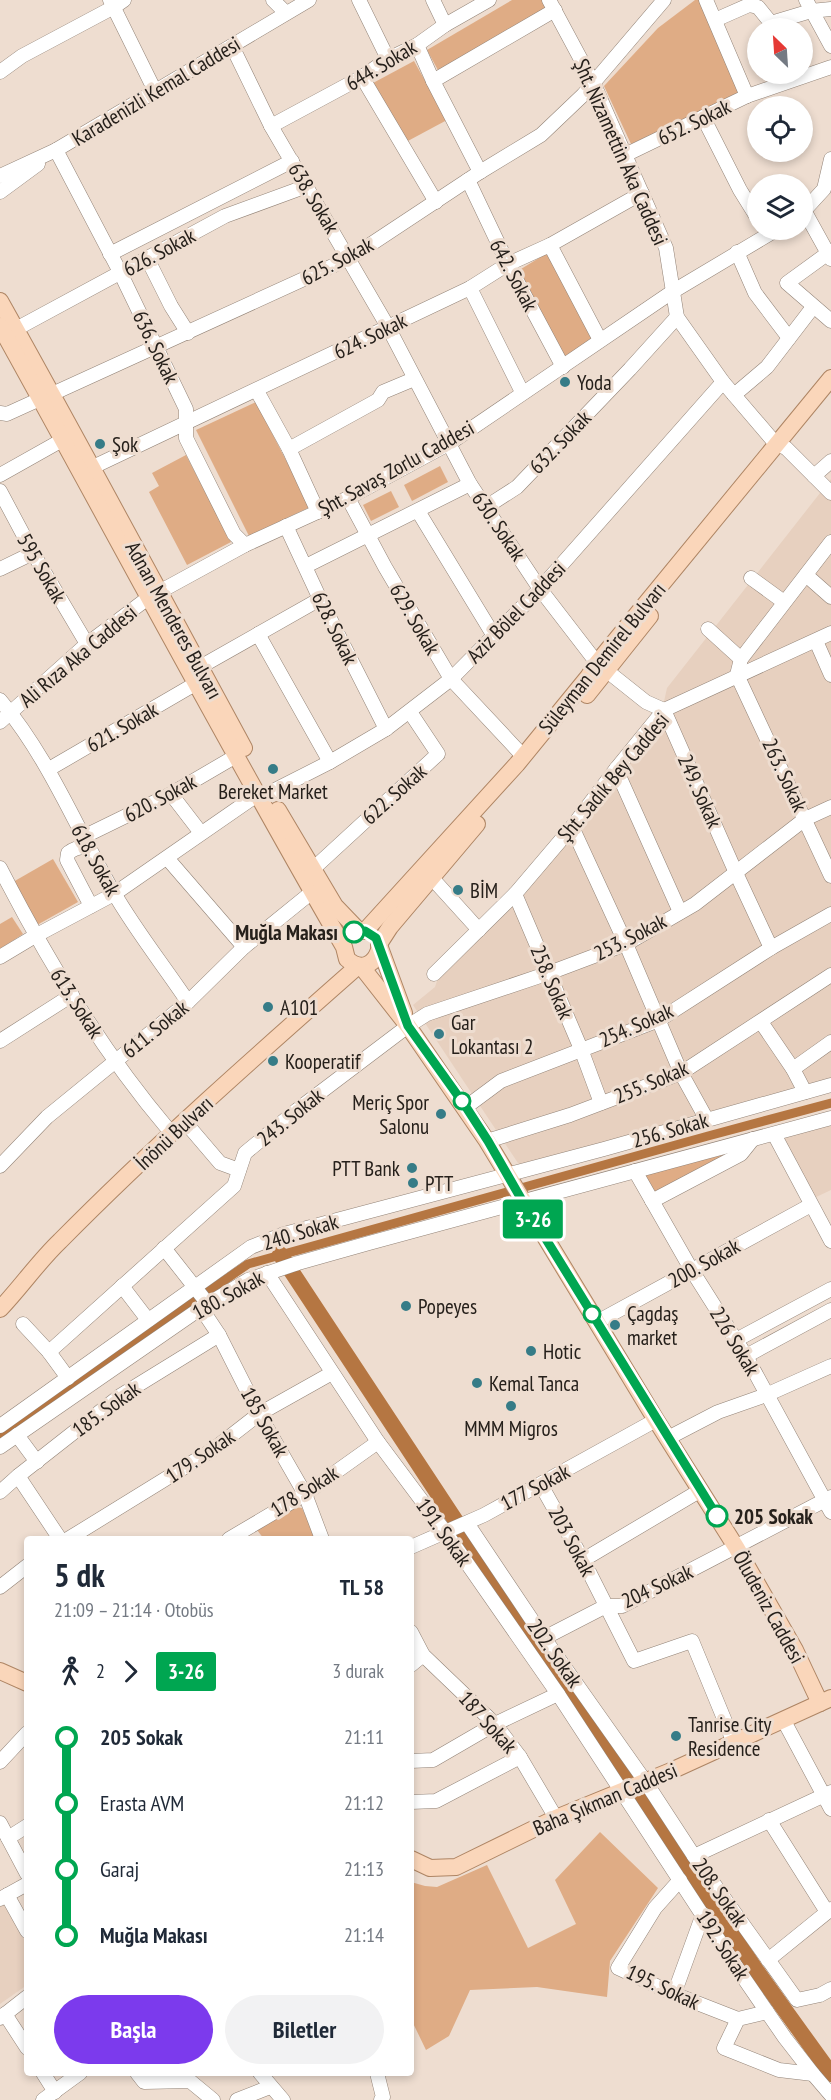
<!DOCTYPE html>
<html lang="tr">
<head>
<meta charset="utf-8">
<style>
	:root { --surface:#fff; --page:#f2f2f3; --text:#1f2937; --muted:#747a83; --accent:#7c3aed }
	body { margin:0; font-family:"PT Sans Narrow",sans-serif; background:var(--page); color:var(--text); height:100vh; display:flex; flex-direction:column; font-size:22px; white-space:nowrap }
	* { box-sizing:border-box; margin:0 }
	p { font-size:20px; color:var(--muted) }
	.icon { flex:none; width:33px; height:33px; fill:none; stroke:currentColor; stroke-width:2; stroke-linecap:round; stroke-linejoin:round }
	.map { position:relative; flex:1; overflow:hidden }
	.panel { position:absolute; left:24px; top:1536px; width:390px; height:540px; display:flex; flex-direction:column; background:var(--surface); border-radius:6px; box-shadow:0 3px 9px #0003 }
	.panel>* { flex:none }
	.badge { padding:0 12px; border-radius:4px; font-size:21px; line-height:39px }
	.needle { width:39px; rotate:335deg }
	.controls { position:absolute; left:747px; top:18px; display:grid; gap:12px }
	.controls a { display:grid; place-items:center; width:66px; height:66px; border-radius:50%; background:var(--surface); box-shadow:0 3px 9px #0003; font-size:30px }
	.map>.badge { position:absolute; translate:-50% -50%; box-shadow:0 0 0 3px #fff }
	.legs { display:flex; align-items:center; gap:9px; height:66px; padding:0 30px; font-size:20px }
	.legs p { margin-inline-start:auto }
	.headline { display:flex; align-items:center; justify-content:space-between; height:102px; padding:0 30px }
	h1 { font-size:33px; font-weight:800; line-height:45px }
	.primary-button { display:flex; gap:12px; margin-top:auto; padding:12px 30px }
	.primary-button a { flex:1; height:69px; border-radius:36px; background:var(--accent); color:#fff; font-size:24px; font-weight:800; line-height:69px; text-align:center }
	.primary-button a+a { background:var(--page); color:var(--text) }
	ul { padding:0 30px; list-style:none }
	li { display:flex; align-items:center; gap:21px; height:66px; font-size:22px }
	li i { display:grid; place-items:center; width:9px; height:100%; margin:0 8px; background:currentColor }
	li i::after { content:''; width:15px; height:15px; margin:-8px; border:4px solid; border-radius:50%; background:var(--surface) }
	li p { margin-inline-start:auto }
	li:first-child i { background:linear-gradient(#0000 50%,currentColor 0) }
	li:last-child i { background:linear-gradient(currentColor 50%,#0000 0) }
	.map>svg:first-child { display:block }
</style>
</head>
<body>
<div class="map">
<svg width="831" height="2100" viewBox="0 0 831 2100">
	<rect width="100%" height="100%" fill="#eeddd0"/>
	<!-- built -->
	<g fill="#e7d0bf">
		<polygon points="831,479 831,1080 520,1166 413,1005 435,987 439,975 509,910 658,729 667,688"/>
		<polygon points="831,1124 831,1190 812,1199 780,1137"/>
		<polygon points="3,1904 27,1944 27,1985 0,2004 0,1906"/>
	</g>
	<!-- green -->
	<g fill="#dfac85">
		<polygon points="512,0 544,0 549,8 439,72 427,50"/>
		<polygon points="695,0 700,0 742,93 631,144 604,86 658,28"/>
		<polygon points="414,61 447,120 406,142 373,83"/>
		<polygon points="549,252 594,337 563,359 516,272"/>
		<polygon points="256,402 310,507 249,536 196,430"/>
		<polygon points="186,455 231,542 187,565 149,492 159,486 152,473"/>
		<polygon points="440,466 448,482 412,501 404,485"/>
		<polygon points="391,491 399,507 371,521 363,505"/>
		<polygon points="53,859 78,902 37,925 13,882"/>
		<polygon points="12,917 23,934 0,949 0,924"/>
		<polygon points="732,1151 733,1153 653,1194 642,1174"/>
		<polygon points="295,1507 302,1508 316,1539 264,1539 257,1530"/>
		<polygon points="600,1832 658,1888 610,1961 607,1997 537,1987 470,1990 449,2036 426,2050 411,2019 411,1882 425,1886 437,1887 487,1865 528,1948 576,1924 555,1880"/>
	</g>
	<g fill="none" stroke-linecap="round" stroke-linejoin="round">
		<!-- canal -->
		<polyline stroke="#b57642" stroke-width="9" points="0,1435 248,1264 708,1136 831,1103"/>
		<!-- river -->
		<polyline stroke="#b57642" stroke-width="16" points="280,1254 554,1670 756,1970 831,2074"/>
		<defs>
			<g id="minor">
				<polyline points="110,0 155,91"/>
				<polyline points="273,0 286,13"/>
				<polyline points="359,0 388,59"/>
				<polyline points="433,0 445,25"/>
				<polyline points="549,0 593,82 666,248 677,317 723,382 776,444 786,448 831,493"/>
				<polyline points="706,0 747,96"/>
				<polyline points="806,0 831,46"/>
				<polyline points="715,20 749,5 758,7 771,23 811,11 831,9"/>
				<polyline points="417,45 433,81 480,172"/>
				<polyline points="232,46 271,126 388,327 470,484 540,589 597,663 646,702 664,710"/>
				<polyline points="0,72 22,56 114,7 124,0"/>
				<polyline points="362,77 436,202"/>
				<polyline points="433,81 555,10"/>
				<polyline points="703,117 740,190 758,219"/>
				<polyline points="271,126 362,77 388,59 417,45 445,25 489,0"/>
				<polyline points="56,150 120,272 186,409 186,438 234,534 245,545"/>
				<polyline points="625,155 747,96 831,67"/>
				<polyline points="0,176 56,150 309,0"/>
				<polyline points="468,180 508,264 563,367"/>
				<polyline points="0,192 38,164"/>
				<polyline points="805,212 831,259"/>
				<polyline points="802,213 824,189 831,159"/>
				<polyline points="550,245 600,340"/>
				<polyline points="831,251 787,283 831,321"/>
				<polyline points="737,252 755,293 789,338"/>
				<polyline points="110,254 292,161"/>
				<polyline points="147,258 171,306 188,333"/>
				<polyline points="470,288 522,392"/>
				<polyline points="16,329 225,216 307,186"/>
				<polyline points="257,391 289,449 318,512"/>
				<polyline points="52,394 350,258 480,172 541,135 583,95 664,0"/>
				<polyline points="734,395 767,367 813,307"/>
				<polyline points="0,413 7,414 40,399"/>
				<polyline points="289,449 378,400 383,392 414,379"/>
				<polyline points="93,467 470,288 508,264 550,245 642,193"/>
				<polyline points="0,475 64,439"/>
				<polyline points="814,476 831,461"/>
				<polyline points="0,491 33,553 87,644"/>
				<polyline points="348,498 385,567 451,679 523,756"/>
				<polyline points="486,507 517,487 630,369 677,317"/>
				<polyline points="418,511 494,636"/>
				<polyline points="286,526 320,599 386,729"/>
				<polyline points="831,542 741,659 737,675 831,876"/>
				<polyline points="306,566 470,484"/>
				<polyline points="0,569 33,553"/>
				<polyline points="806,575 831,597"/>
				<polyline points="751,578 784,602"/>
				<polyline points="708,629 741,659"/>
				<polyline points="258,634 330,762"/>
				<polyline points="816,641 831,675"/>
				<polyline points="200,667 320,599"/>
				<path d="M0,700C49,758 76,828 114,893C136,931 164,966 188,1002"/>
				<polyline points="664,710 736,873 771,948"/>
				<polyline points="0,722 87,644 148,598 245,545 348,498 450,443 672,292 776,230"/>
				<polyline points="49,769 195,684"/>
				<polyline points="616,769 680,912"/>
				<polyline points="269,793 330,762 386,729 451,679 540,589 723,382"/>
				<polyline points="171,794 201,833"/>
				<polyline points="572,827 626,944 681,1073 707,1120"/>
				<polyline points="83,837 171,794 236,756"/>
				<path d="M89,848C81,846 75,848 68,853L67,860L91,906"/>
				<polyline points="167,858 244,947"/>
				<path d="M0,868C47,960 101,1050 168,1129"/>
				<polyline points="313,869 438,754 410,712"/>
				<polyline points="431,877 479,930"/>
				<polyline points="515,894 581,1049 601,1103"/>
				<polyline points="0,957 35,936 114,894 257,795"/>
				<polyline points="434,974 515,894 572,827 616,769 664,710 831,633"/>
				<polyline points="761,1022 793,1069 805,1092"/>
				<polyline points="0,1041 72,995"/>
				<polyline points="793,1069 831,1042"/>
				<polyline points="466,1107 501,1081 659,1020 771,948 831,914"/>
				<polyline points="185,1122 220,1163 239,1170"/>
				<polyline points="774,1134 831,1241"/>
				<polyline points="487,1141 570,1115 681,1073 831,975"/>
				<polyline points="0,1166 47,1117 188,1002 244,947 312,892"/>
				<polyline points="635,1171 691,1269 746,1356 831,1512"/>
				<polyline points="652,1201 741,1154 753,1139"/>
				<polyline points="164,1248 208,1304"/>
				<polyline points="267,1273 378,1442 446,1533 558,1694 741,1974 785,2038 813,2074 831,2095"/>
				<polyline points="122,1286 148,1320"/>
				<polyline points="201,1308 219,1335 259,1414 305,1494 322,1539"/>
				<polyline points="597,1322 811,1205"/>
				<polyline points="23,1324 49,1352 68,1378"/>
				<polyline points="736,1340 831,1289"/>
				<polyline points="49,1352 234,1186 245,1153 297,1110 408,1026 427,1014 549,973 626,944 695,904 805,819 831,807"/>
				<polyline points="746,1356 831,1310"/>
				<polyline points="0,1426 251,1247 284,1234 604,1149 831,1085"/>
				<polyline points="17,1435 37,1462"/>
				<polyline points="668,1438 718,1412 766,1395 831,1366"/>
				<polyline points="0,1447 201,1308 248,1280 298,1263 369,1243 831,1118"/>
				<polyline points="18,1476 60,1539"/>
				<polyline points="541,1485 583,1560 634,1661 692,1641 734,1743"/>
				<polyline points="0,1492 18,1476 120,1396 219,1335"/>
				<polyline points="467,1523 544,1638 645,1781 694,1856 797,2000 820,1995 831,1989"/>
				<polyline points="68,1539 214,1449 259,1414 332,1373"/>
				<polyline points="229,1539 305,1494 378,1442"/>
				<polyline points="411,1547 484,1515 656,1420"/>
				<polyline points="583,1560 701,1490"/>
				<polyline points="0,1587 27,1566"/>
				<polyline points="411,1632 423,1655 495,1724 520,1757 556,1818"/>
				<polyline points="544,1638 606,1606 622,1606 831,1497"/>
				<polyline points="411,1665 423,1655"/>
				<polyline points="784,1721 831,1809"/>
				<polyline points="411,1761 433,1760 495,1724 558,1694"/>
				<polyline points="0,1762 27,1733"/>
				<polyline points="411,1802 436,1801 520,1757"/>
				<polyline points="769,1820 827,1912"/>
				<polyline points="0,1823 27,1874"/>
				<polyline points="8,1838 27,1826"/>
				<polyline points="694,1856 831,1792"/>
				<polyline points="680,1880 655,1908 618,1968 674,1994 738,2019"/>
				<polyline points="7,1895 27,1931"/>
				<polyline points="0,1899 27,1884"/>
				<polyline points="768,1960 831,1909"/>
				<polyline points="674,1994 703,1914"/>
				<polyline points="767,2012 738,2019 724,2048 779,2070 813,2074"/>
				<polyline points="5,2014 27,2048"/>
				<polyline points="0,2018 27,1997"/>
				<polyline points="43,2073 55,2092"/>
				<polyline points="137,2073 144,2082 190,2081 213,2100"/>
				<polyline points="260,2073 283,2100"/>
				<polyline points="377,2073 383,2097 381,2100"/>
				<polyline points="43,2100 80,2073"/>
				<polyline points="237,2100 270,2087"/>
			</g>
			<g id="major">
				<path d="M0,301C83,449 163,599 244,748"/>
				<path d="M0,326C115,533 225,742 344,947L347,959C360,971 374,966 379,950"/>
				<polyline points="587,695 650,616"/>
				<polyline points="278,810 335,906 359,931"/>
				<polyline points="365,931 517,764 588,677 597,663 831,378"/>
				<polyline points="379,944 390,927 477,824"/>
				<polyline points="379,945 404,1013"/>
				<polyline points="361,966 408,1026 487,1141 656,1420 736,1547 795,1650 820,1703"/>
				<path d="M0,1309C21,1287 38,1262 60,1241C155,1145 257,1055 358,966"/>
				<polyline points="0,1671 27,1683"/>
				<polyline points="411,1859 430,1868 456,1867 556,1818 671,1771 831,1698"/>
			</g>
		</defs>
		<!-- minor casing -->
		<use href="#minor" stroke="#928377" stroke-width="15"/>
		<!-- major casing -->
		<use href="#major" stroke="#ae8564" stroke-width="18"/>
		<!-- minor -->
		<use href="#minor" stroke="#fff" stroke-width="14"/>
		<!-- major -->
		<use href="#major" stroke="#fad6ba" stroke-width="16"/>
	</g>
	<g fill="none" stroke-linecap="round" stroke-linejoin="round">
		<defs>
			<polyline id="line-1" points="354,932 365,931 376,938 408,1026 466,1107 488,1141 523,1202 717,1516"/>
		</defs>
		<!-- line-1 casing -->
		<use href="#line-1" stroke="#fff" stroke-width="14"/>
		<!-- line-1 -->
		<use href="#line-1" stroke="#00a651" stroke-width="9"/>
	</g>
	<!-- markers -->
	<g fill="#367c87" stroke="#eeddd0" stroke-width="2">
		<circle cx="565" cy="382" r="6"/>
		<circle cx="100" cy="444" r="6"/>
		<circle cx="273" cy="769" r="6"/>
		<circle cx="458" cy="890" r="6"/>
		<circle cx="268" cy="1007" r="6"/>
		<circle cx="439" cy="1034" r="6"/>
		<circle cx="273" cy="1061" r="6"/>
		<circle cx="441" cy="1114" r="6"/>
		<circle cx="412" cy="1168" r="6"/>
		<circle cx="413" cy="1183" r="6"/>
		<circle cx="406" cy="1306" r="6"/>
		<circle cx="615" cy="1325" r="6"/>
		<circle cx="531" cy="1351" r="6"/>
		<circle cx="477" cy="1383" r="6"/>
		<circle cx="511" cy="1406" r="6"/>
		<circle cx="676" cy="1736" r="6"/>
	</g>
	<g fill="#fff" stroke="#00a651" stroke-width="3">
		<circle cx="354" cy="932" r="10"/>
		<circle cx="462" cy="1101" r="8"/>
		<circle cx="592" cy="1314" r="8"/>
		<circle cx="717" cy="1516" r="10"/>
	</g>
	<g text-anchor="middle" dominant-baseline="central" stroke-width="6" stroke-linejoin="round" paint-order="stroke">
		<!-- street labels -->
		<g font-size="21" fill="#26201b" stroke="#eeddd0">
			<text transform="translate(381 65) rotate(-31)">644. Sokak</text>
			<text transform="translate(156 91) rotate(-31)">Karadenizli Kemal Caddesi</text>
			<text transform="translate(694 122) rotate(-26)">652. Sokak</text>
			<text transform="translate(621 152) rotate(66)">Şht. Nizamettin Aka Caddesi</text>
			<text transform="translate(314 198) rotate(59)">638. Sokak</text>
			<text transform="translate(159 252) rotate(-28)">626. Sokak</text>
			<text transform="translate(337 261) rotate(-28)">625. Sokak</text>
			<text transform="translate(514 275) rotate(62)">642. Sokak</text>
			<text transform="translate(370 336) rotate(-26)">624. Sokak</text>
			<text transform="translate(156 347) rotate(64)">636. Sokak</text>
			<text transform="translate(560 442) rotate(-46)">632. Sokak</text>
			<text transform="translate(396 468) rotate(-29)">Şht. Savaş Zorlu Caddesi</text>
			<text transform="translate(499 526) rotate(56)">630. Sokak</text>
			<text transform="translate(42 568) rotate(60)">595 Sokak</text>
			<text transform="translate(516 612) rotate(-46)">Aziz Bölel Caddesi</text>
			<text transform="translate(415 619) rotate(60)">629. Sokak</text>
			<text transform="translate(174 620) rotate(61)">Adnan Menderes Bulvarı</text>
			<text transform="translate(335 628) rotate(64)">628. Sokak</text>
			<text transform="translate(78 656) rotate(-40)">Ali Rıza Aka Caddesi</text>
			<text transform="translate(602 658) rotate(-51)">Süleyman Demirel Bulvarı</text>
			<text transform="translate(122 727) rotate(-30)">621. Sokak</text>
			<text transform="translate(785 775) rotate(65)">263. Sokak</text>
			<text transform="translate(613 777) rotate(-50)">Şht. Sadık Bey Caddesi</text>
			<text transform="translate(700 791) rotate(66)">249. Sokak</text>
			<text transform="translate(394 794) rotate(-42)">622. Sokak</text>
			<text transform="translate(160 798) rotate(-28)">620. Sokak</text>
			<text transform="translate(96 860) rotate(61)">618. Sokak</text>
			<text transform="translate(630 937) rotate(-27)">253. Sokak</text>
			<text transform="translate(552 982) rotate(67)">258. Sokak</text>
			<text transform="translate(77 1003) rotate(57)">613. Sokak</text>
			<text transform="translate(636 1025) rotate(-24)">254. Sokak</text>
			<text transform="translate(155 1029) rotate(-39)">611. Sokak</text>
			<text transform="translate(651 1082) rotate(-23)">255. Sokak</text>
			<text transform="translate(290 1117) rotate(-39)">243. Sokak</text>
			<text transform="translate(670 1130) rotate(-16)">256. Sokak</text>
			<text transform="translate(174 1133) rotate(-43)">İnönü Bulvarı</text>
			<text transform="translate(300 1232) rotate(-17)">240. Sokak</text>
			<text transform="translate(704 1263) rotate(-29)">200. Sokak</text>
			<text transform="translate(228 1295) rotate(-29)">180. Sokak</text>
			<text transform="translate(735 1341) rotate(59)">226 Sokak</text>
			<text transform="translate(106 1409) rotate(-36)">185. Sokak</text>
			<text transform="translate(265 1422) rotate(61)">185 Sokak</text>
			<text transform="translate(200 1456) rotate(-34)">179. Sokak</text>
			<text transform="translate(535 1487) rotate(-28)">177 Sokak</text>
			<text transform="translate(304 1491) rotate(-33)">178 Sokak</text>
			<text transform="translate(444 1532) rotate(54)">191. Sokak</text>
			<text transform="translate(572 1541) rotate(62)">203 Sokak</text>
			<text transform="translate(657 1586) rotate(-25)">204 Sokak</text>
			<text transform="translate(769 1607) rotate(61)">Öludeniz Caddesi</text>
			<text transform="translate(555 1653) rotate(55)">202. Sokak</text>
			<text transform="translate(488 1722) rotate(48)">187 Sokak</text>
			<text transform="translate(605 1799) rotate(-23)">Baha Şıkman Caddesi</text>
			<text transform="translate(720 1892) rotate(55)">208. Sokak</text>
			<text transform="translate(723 1945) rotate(57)">192. Sokak</text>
			<text transform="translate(663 1987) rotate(25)">195. Sokak</text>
		</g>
		<!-- poi labels -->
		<g font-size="21" fill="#26201b" stroke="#eeddd0" text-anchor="start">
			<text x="577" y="382">Yoda</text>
			<text x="112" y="444">Şok</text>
			<text x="273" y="791" text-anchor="middle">Bereket Market</text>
			<text x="470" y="890">BİM</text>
			<text x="280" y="1007">A101</text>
			<text x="451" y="1022">Gar<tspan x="451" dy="24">Lokantası 2</tspan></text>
			<text x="285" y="1061">Kooperatif</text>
			<text x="429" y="1102" text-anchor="end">Meriç Spor<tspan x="429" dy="24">Salonu</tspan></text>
			<text x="400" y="1168" text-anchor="end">PTT Bank</text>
			<text x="425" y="1183">PTT</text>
			<text x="418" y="1306">Popeyes</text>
			<text x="627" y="1313">Çagdaş<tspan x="627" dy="24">market</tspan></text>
			<text x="543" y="1351">Hotic</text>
			<text x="489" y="1383">Kemal Tanca</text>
			<text x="511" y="1428" text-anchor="middle">MMM Migros</text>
			<text x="688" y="1724">Tanrise City<tspan x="688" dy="24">Residence</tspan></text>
		</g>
		<!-- stop labels -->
		<g font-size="21" font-weight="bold" fill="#26201b" stroke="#eeddd0" text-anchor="end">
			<text x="338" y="932">Muğla Makası</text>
			<text x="734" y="1516" text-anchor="start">205 Sokak</text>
		</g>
	</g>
</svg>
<div class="controls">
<a><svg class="needle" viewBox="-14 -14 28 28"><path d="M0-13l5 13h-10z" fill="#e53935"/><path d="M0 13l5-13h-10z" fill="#747a83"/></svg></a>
<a><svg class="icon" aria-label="locate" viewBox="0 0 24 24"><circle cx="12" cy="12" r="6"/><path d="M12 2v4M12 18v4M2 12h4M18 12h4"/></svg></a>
<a><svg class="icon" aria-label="layers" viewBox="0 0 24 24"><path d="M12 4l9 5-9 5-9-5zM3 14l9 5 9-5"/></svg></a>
</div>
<b class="badge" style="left:533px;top:1219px;background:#00a651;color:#fff">3-26</b>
<section class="panel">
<div class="headline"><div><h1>5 dk</h1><p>21:09 – 21:14 · Otobüs</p></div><b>TL 58</b></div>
<div class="legs"><svg class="icon" aria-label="walk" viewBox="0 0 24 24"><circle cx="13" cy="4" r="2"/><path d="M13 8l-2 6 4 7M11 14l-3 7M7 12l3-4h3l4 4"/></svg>2<svg class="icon" aria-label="forward" viewBox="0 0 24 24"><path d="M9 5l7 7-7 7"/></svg><b class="badge" style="background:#00a651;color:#fff">3-26</b><p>3 durak</p></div>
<ul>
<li><i style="color:#00a651"></i><b>205 Sokak</b><p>21:11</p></li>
<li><i style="color:#00a651"></i><span>Erasta AVM</span><p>21:12</p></li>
<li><i style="color:#00a651"></i><span>Garaj</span><p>21:13</p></li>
<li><i style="color:#00a651"></i><b>Muğla Makası</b><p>21:14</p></li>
</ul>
<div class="primary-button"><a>Başla</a><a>Biletler</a></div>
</section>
</div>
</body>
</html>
